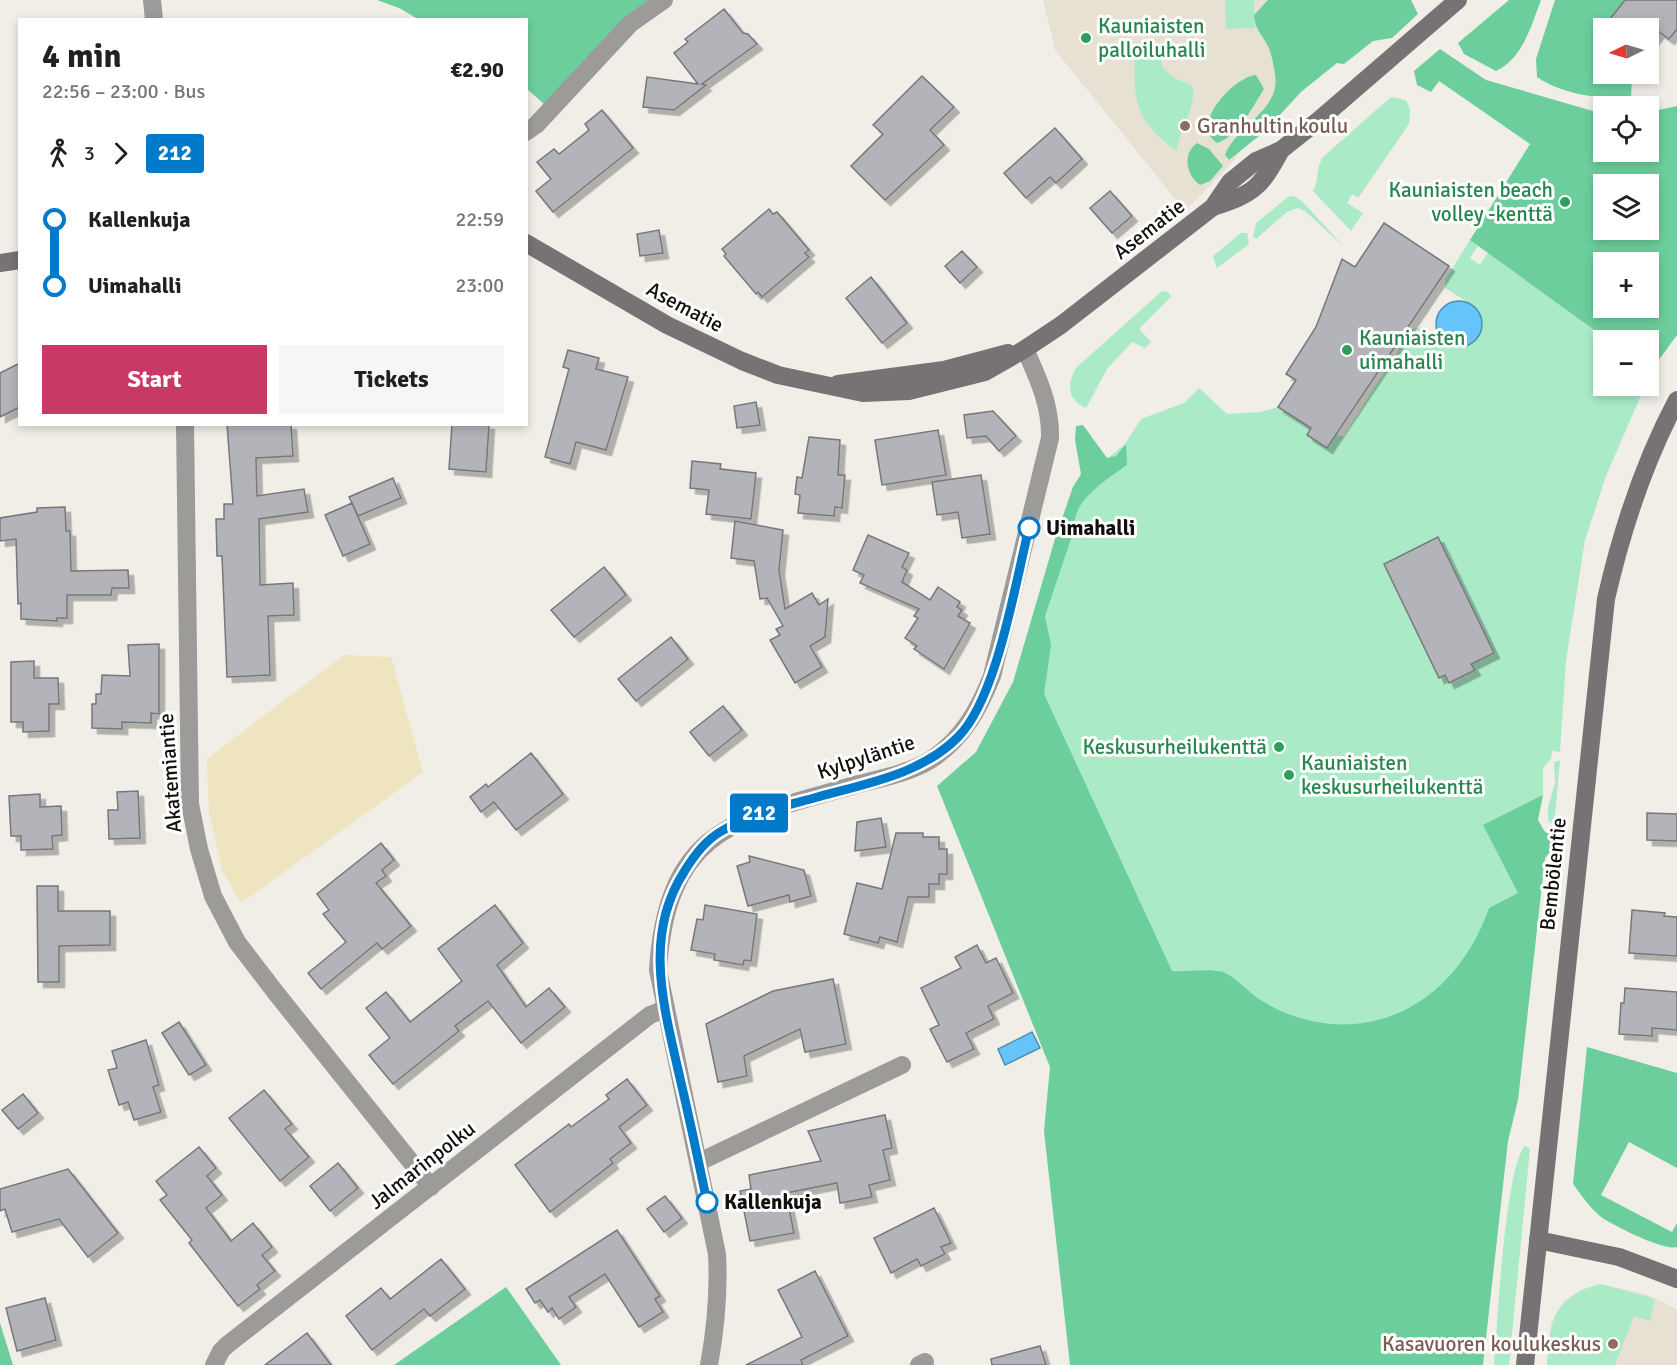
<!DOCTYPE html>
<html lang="en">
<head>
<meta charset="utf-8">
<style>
	:root { --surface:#fff; --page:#f6f6f6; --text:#202124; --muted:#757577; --accent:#c83a65 }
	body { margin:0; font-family:Signika,sans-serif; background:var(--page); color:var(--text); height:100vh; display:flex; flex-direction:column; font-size:22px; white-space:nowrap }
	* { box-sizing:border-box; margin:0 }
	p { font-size:20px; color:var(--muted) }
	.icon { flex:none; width:33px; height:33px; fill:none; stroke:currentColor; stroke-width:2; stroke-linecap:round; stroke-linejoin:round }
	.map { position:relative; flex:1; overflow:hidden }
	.sheet { position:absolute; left:18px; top:18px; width:510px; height:408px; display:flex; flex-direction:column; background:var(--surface); border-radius:0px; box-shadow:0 3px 9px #0003 }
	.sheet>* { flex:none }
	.badge { padding:0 12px; border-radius:4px; font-size:21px; line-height:39px }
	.needle { width:39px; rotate:265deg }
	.controls { position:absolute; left:1593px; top:18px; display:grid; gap:12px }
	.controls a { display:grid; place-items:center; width:66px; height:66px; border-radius:0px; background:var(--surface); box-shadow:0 3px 9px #0003; font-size:30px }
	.map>.badge { position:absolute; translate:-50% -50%; box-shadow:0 0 0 3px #fff }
	.legs { display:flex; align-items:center; gap:9px; height:66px; padding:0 24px; font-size:20px }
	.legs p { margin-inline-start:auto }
	.overview { display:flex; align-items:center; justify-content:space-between; height:102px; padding:0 24px }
	h1 { font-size:33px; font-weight:800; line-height:45px }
	.primary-button { display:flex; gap:12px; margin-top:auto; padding:12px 24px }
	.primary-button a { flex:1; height:69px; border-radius:0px; background:var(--accent); color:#fff; font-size:24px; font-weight:800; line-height:69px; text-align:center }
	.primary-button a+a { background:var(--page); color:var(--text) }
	ul { padding:0 24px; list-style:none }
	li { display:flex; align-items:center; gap:21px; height:66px; font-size:22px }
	li i { display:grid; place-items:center; width:9px; height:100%; margin:0 8px; background:currentColor }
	li i::after { content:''; width:15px; height:15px; margin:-8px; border:4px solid; border-radius:50%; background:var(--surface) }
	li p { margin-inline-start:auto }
	li:first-child i { background:linear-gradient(#0000 50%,currentColor 0) }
	li:last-child i { background:linear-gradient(currentColor 50%,#0000 0) }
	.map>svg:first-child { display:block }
</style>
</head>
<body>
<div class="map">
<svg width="1677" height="1365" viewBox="0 0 1677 1365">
	<defs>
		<filter id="shadow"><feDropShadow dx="5.5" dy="5.5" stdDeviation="0" flood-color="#0004"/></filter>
	</defs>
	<rect width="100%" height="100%" fill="#f0eee7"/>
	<!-- built -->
	<g fill="#e6e1d3">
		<polygon points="1043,0 1319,0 1275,91 1234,161 1185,211 1055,50"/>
		<polygon points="1601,1284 1645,1294 1677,1309 1677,1365 1547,1365 1551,1322 1564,1301 1582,1289"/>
	</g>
	<!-- green -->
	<g fill="#aaeac7">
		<polygon points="1225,0 1254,0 1255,28 1226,29"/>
		<path d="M1134,42L1160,44L1162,67L1174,78L1192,85C1198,107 1178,129 1177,151C1128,116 1136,97 1134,42Z"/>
		<path d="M1391,97L1406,100L1410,109L1409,124L1358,198L1352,194L1347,203L1363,213L1351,231L1313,191C1320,179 1315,169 1323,157Z"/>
		<polygon points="1294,196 1302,201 1344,247 1305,211 1298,208 1287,212 1256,239 1253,237 1256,223 1288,197"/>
		<polygon points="1241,233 1247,233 1249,244 1217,268 1213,256"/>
		<polygon points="1470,240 1478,246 1470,258 1480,265 1488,253 1608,340 1604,340 1604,386 1645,386 1606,476 1585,540 1566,661 1560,752 1552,751 1551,759 1543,768 1543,795 1528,804 1500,1135 1230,1062 1058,834 1033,622 1055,539 1073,487 1125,444 1141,419 1184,403 1199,388 1227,414 1260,412 1278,407 1311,428 1307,436 1327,448 1336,434 1343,437 1412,329 1421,327 1446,342 1472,305 1445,288 1445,280"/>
		<path d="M1162,291L1168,292L1171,297L1139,329L1151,342L1145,348L1132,342L1107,369L1086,408C1068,401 1066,384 1076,368Z"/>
		<polygon points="1559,761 1560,761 1554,825 1548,821 1548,807 1555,783 1554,762"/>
		<path d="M1525,1146L1530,1149L1509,1365H1494C1497,1329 1505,1166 1525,1146Z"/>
		<path d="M1601,1284L1655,1299L1650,1321L1634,1316L1615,1365H1547C1551,1320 1552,1297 1601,1284Z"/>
	</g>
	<!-- forest -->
	<g fill="#6cce9d" fill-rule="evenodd">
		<polygon points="377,0 653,0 545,105 527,89 526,20 418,19 399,8"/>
		<path d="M1268,0H1411L1418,14L1392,38L1373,41L1344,64L1337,63L1301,92L1264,132L1229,160L1225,155C1235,127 1281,110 1275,75C1274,67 1272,56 1269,48C1263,35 1255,31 1254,15Z"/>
		<path d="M1509,0H1541C1531,26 1523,58 1496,71L1464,54L1458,43Z"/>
		<path d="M1555,0H1625L1596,39L1603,47L1604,74L1632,75L1631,99C1601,99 1563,95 1537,77L1536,59Z"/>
		<path d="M1440,49L1486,80L1603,114L1604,152H1648L1649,112L1677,106V335L1650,372L1648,340H1608L1470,240L1530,144L1439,81L1431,92L1417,85L1414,71ZM1604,184H1648V230H1604ZM1604,262H1648V308H1604Z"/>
		<path d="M1256,75L1264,89C1252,108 1239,134 1218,143C1188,127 1233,77 1256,75Z"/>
		<path d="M1197,143L1209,149L1223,166L1210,181L1200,185C1186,175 1182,154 1197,143Z"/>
		<path d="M1083,425L1107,458L1116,456L1126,444L1127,465C1106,480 1071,501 1074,530L1045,616L1051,645L1044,694L1172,971C1187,972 1208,968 1223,972C1234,976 1246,989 1256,997C1265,1003 1277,1010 1288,1014C1380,1048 1459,995 1489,908L1518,893L1483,825L1543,795L1538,820L1545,832L1554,836L1551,851L1545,858L1518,1100L1508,1141L1483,1365H1070L1044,1131L1050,1067L937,786L976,752L1013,682L1055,539L1073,487L1081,474L1075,440L1076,426Z"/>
		<path d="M1587,1047L1677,1073V1168L1629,1142L1601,1195L1672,1232L1677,1223V1247C1664,1251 1617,1227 1604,1219C1592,1211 1582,1196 1573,1184Z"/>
		<polygon points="506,1287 561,1365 394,1365"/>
		<polygon points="0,1323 13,1365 0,1365"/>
	</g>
	<!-- sand -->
	<polygon fill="#eee4bf" points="344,655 391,657 423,772 241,903 222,870 209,812 207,759"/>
	<!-- water -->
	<g fill="#65c5fa" stroke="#4c8fb3" stroke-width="1.5">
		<circle cx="1459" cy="324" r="23"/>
		<polygon points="1032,1032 1040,1048 1005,1065 998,1049"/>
	</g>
	<!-- building -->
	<g fill="#b3b4ba" stroke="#77777d" stroke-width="1.5" filter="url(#shadow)">
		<polygon points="1625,0 1677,0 1677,29 1669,39 1659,32 1648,46 1648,28 1603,28"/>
		<polygon points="724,9 743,33 748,34 757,44 702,84 706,85 674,110 643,107 647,77 698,84 674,53 688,42 685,39"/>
		<polygon points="922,76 954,107 930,130 944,145 885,200 851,166 883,134 873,125"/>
		<polygon points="602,110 633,148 553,212 536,191 551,179 537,162 554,149 559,154 589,130 585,124"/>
		<polygon points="1055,128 1082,159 1056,183 1050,177 1026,198 1004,173"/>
		<polygon points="1110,191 1132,216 1112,233 1090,208"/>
		<polygon points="769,209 773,214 777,212 809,250 805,253 809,257 762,297 758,292 756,294 724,256 726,254 722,249"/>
		<polygon points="1384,223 1449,266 1327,448 1307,435 1311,428 1278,407 1296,380 1286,374 1316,327 1342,259 1355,267"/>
		<polygon points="659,230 663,253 640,256 637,234"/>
		<polygon points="962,251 977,267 960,283 945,266"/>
		<polygon points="871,277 907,323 882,343 846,298"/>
		<polygon points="568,350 599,358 596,369 628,377 606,450 576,442 570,464 545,457 569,369 563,367"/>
		<polygon points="20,363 20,407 0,417 0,373"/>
		<polygon points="756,402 760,425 737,428 734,406"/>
		<polygon points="993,411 1016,436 999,451 986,436 967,438 964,415"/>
		<polygon points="227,424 291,424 293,456 256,458 257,496 304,489 308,512 259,519 260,585 293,583 294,615 268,616 270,675 227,677 222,556 217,556 216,519 224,519 224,504 233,504"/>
		<polygon points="452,424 489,424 486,472 449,469"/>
		<polygon points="938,430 946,475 882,485 875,440"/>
		<polygon points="809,437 840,440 838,475 845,475 842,508 835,507 834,516 798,513 800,495 795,494 797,477 802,478"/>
		<polygon points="692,461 721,464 720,469 756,473 751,519 706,514 709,490 690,488"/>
		<polygon points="981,475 990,534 962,538 958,512 937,515 932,482"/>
		<polygon points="393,478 401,498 358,516 349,497"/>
		<polygon points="352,503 370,544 343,556 325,515"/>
		<polygon points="65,507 66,531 70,531 71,571 128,570 129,588 112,588 111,595 67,595 67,618 57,618 57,621 21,619 21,603 18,604 16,539 0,541 0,518 37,512 37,508"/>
		<polygon points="735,521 783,530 779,570 785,609 812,593 819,605 828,599 825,637 810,646 822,667 795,683 770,640 780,635 776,629 783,626 767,598 760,599 754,561 731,558"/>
		<polygon points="868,535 909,553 902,567 907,570 902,582 930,600 938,587 960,602 957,607 962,610 958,616 970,623 944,669 914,649 917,646 905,638 918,618 914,616 919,609 860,583 864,575 853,570"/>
		<polygon points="1438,537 1494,653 1471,664 1475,670 1449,683 1445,675 1439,678 1384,564"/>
		<polygon points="604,567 626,595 574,637 551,610"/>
		<polygon points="671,637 688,659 636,701 618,679"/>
		<polygon points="159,644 159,714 151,713 151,723 122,722 122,729 92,728 92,704 96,704 96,694 101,694 102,675 130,676 128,645"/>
		<polygon points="34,661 34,678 58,678 59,704 49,704 49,731 23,732 23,722 11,722 11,662"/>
		<polygon points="723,706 742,730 709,756 690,732"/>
		<polygon points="531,753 563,794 516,830 494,802 481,812 470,797 486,784 488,787"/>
		<polygon points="138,791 140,838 109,839 108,810 118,810 117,792"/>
		<polygon points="40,794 40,807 61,806 62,835 52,836 53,849 21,850 21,836 11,836 9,796"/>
		<polygon points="1647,813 1677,814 1677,841 1647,840"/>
		<polygon points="881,818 886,847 855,851 857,822"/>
		<polygon points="896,833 923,833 923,837 939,837 939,849 947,849 947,874 939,874 939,884 929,884 929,897 908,897 897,942 880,937 878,943 844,934 857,883 882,889"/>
		<polygon points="381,843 394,860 382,870 386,876 376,883 411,926 382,949 377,943 321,989 308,973 346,942 323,914 329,910 317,894"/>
		<polygon points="749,856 804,870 811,896 790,902 789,895 748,906 737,866 750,862"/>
		<polygon points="37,886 58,886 58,911 110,911 110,945 59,946 59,982 38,982"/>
		<polygon points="495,905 523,943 497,965 526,1007 549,988 565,1007 521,1043 488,1001 455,1026 459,1031 393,1084 369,1055 390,1038 366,1008 386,992 410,1022 462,981 438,949"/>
		<polygon points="705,905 757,914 751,961 744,960 743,965 714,960 715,954 691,950 697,919 703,920"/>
		<polygon points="1632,910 1665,913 1664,916 1677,917 1677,956 1629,953"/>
		<polygon points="977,945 986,963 996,958 1013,993 988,1006 994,1019 966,1033 974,1049 947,1062 930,1029 939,1025 921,988 961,968 955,957"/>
		<polygon points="833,979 846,1044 805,1052 800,1029 744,1056 747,1076 718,1082 706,1024 773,991"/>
		<polygon points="1625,988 1677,992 1677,1030 1652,1028 1652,1036 1619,1034 1621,1003 1624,1003"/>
		<polygon points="179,1022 206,1065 189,1075 162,1033"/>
		<polygon points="146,1040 159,1085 153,1087 161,1112 134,1120 128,1102 119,1105 108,1070 117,1068 112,1051"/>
		<polygon points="627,1079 647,1105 619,1127 631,1143 610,1159 613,1163 550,1212 515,1165 569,1124 571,1127 609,1099 606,1095"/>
		<polygon points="264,1090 292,1124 285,1129 309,1157 280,1181 229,1118"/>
		<polygon points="23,1094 38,1113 18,1129 2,1110"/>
		<polygon points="885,1115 892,1148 883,1150 890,1180 869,1185 872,1197 840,1203 837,1183 786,1193 794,1233 750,1241 740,1191 751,1189 749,1175 821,1161 808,1131"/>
		<polygon points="199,1147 216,1168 207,1176 222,1195 206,1208 231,1241 253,1223 272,1247 262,1255 275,1271 257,1285 260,1289 238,1306 189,1243 192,1240 160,1200 167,1195 156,1181"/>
		<polygon points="338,1163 358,1188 330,1211 310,1186"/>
		<polygon points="68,1169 118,1233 88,1257 59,1219 12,1232 5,1209 0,1211 0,1189"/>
		<polygon points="665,1196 682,1218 664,1232 647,1209"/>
		<polygon points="934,1208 951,1243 941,1247 945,1254 921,1266 917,1259 891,1273 874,1238"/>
		<polygon points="617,1230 660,1296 655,1299 663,1312 639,1327 605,1274 569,1297 576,1307 559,1319 552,1308 548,1312 540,1300 535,1303 526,1289"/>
		<polygon points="441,1259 465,1289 430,1316 424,1309 372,1350 346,1316 381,1288 390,1299"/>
		<polygon points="815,1271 848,1336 801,1360 803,1365 746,1365 802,1337 778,1290"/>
		<polygon points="45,1298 56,1340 17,1351 6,1308"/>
		<polygon points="307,1333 331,1365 265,1365"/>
		<polygon points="1040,1346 1046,1365 992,1365 991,1359"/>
	</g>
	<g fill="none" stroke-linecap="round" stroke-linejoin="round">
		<!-- street -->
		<g stroke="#9d9a9a" stroke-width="18">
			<polyline points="152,0 154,20"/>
			<polyline points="526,132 536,125 630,24 664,0"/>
			<polyline points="185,424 190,804 199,849 213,896 237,942 276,993 431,1187"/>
			<polyline points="699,1162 902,1065"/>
			<polyline points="214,1365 221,1351 227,1345 650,1015 665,1009"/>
			<path d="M709,1365C716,1327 719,1292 717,1254L658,970C667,825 740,818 859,784C883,778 912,772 932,759C963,738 979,709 992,676L1050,438C1051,406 1038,378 1025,349"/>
			<polyline points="919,1365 925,1362"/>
		</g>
		<!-- secondary -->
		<g stroke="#777273" stroke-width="18">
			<path d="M1213,207C1254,194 1261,187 1281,150"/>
			<polyline points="526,243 667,325 742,361 778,375 863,393 909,391 985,372 1025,349 1061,325 1213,207 1230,182 1256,161 1281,150 1319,120 1458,0"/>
			<polyline points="0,263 20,260"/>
			<polyline points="838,384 944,370 1008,353"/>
			<polyline points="1538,1240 1619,1257 1677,1279"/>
			<path d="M1525,1365L1606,599C1622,529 1643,464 1677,400"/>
		</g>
	</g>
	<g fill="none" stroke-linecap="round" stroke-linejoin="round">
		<defs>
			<path id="line-1" d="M707,1202C699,1164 691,1125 682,1087C666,1014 641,939 684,872C693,857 705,841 720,832C749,814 781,807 814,798C863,784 921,775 958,737C997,698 1015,584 1029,528"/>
		</defs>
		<!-- line-1 casing -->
		<use href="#line-1" stroke="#fff" stroke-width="14"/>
		<!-- line-1 -->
		<use href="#line-1" stroke="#007ac9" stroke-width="9"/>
	</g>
	<!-- markers -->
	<g fill="#2e9e5b" stroke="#fff" stroke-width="2">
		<circle cx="1086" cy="38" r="6"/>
		<circle cx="1565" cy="202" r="6"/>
		<circle cx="1347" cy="350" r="6"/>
		<circle cx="1279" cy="747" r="6"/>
		<circle cx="1289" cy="775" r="6"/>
	</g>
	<g fill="#8d6e63" stroke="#fff" stroke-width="2">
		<circle cx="1185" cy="126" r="6"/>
		<circle cx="1613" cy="1344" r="6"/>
	</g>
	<g fill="#fff" stroke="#007ac9" stroke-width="3">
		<circle cx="1029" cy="528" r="10"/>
		<circle cx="707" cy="1202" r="10"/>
	</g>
	<g text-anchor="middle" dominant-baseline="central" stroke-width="6" stroke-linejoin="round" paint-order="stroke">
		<!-- leisure labels -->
		<g font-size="21" fill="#27864d" stroke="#fff" text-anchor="start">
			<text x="1098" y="26">Kauniaisten<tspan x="1098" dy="24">palloiluhalli</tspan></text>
			<text x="1553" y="190" text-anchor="end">Kauniaisten beach<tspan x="1553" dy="24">volley -kenttä</tspan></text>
			<text x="1359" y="338">Kauniaisten<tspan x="1359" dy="24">uimahalli</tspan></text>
			<text x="1267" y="747" text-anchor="end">Keskusurheilukenttä</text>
			<text x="1301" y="763">Kauniaisten<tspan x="1301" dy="24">keskusurheilukenttä</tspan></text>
		</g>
		<!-- education labels -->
		<g font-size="21" fill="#785e54" stroke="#fff" text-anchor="start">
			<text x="1197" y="126">Granhultin koulu</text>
			<text x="1601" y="1344" text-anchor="end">Kasavuoren koulukeskus</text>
		</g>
		<!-- street labels -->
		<g font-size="21" fill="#11100e" stroke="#fff">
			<text transform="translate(1149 229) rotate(-38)">Asematie</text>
			<text transform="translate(685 307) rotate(28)">Asematie</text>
			<text transform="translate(866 757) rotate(-18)">Kylpyläntie</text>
			<text transform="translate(170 773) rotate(-94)">Akatemiantie</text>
			<text transform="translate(1553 874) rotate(-84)">Bembölentie</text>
			<text transform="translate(422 1165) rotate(-38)">Jalmarinpolku</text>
		</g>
		<!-- stop labels -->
		<g font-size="21" font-weight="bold" fill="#11100e" stroke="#fff" text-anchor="start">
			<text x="1046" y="528">Uimahalli</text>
			<text x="724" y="1202">Kallenkuja</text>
		</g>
	</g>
</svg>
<div class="controls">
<a><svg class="needle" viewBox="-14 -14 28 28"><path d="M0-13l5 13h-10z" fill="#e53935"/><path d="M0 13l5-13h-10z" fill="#757577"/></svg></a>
<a><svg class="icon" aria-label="locate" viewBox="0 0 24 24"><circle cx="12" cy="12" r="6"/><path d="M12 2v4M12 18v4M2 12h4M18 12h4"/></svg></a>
<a><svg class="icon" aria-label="layers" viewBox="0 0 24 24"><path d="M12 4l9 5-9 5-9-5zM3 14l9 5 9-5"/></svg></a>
<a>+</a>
<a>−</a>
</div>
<b class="badge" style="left:759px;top:813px;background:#007ac9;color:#fff">212</b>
<section class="sheet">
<div class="overview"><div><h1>4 min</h1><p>22:56 – 23:00 · Bus</p></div><b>€2.90</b></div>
<div class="legs"><svg class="icon" aria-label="walk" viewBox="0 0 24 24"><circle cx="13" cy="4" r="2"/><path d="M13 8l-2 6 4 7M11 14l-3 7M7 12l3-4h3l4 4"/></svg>3<svg class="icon" aria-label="forward" viewBox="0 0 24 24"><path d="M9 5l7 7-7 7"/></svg><b class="badge" style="background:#007ac9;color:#fff">212</b></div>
<ul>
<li><i style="color:#007ac9"></i><b>Kallenkuja</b><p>22:59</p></li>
<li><i style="color:#007ac9"></i><b>Uimahalli</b><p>23:00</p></li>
</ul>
<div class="primary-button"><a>Start</a><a>Tickets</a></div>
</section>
</div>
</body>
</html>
